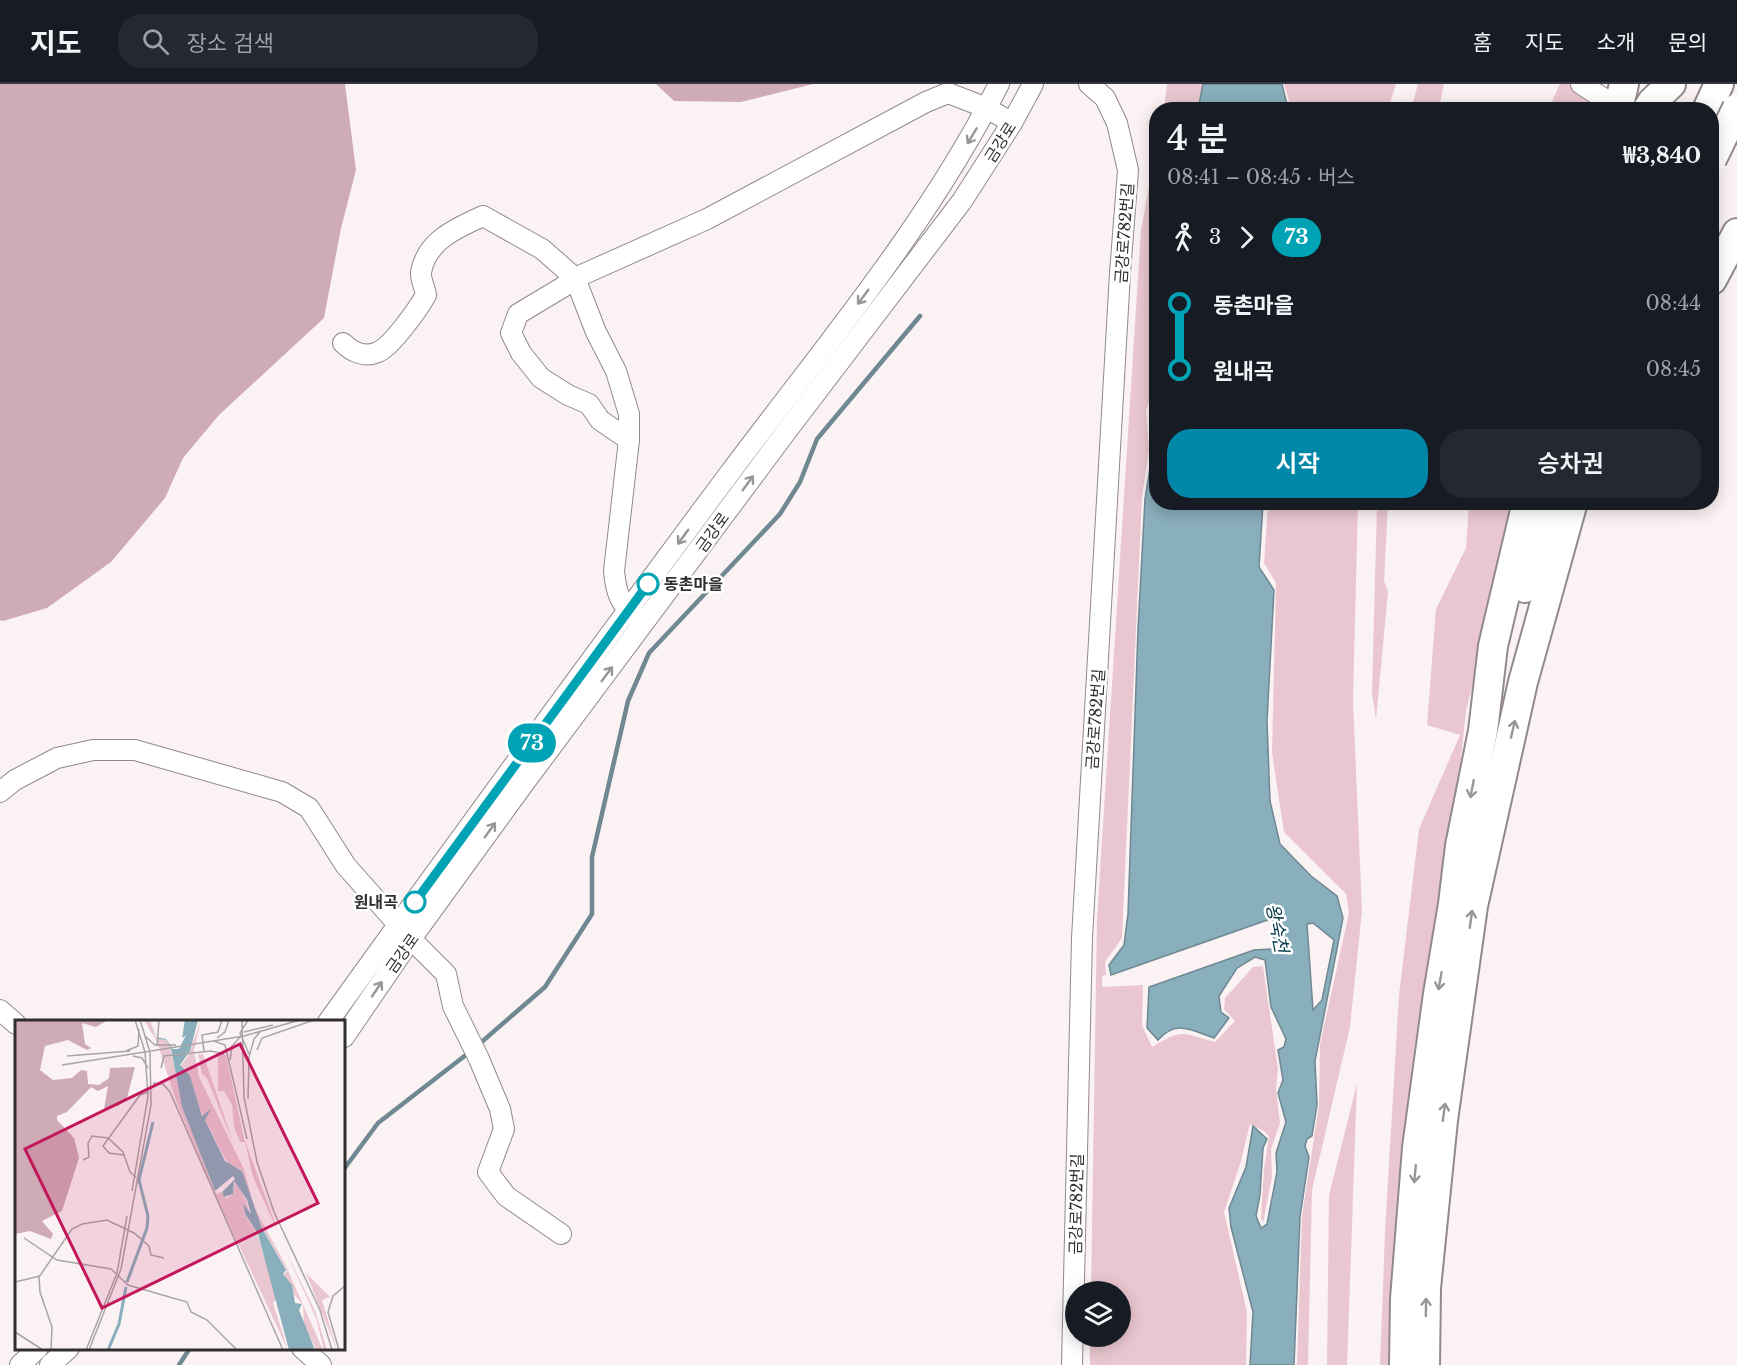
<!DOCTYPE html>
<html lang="ko">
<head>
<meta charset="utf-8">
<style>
	:root { --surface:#171b24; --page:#242831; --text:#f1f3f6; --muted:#9ea1a6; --line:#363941; --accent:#0188a9 }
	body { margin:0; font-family:"Libre Baskerville","Noto Sans KR",serif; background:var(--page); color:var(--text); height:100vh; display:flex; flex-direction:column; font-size:22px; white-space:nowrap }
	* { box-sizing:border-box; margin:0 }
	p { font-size:20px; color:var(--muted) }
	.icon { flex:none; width:33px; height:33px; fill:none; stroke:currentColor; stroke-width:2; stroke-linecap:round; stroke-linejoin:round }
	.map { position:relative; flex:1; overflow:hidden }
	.panel { position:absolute; left:1149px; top:18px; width:570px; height:408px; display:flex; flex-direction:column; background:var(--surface); border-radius:24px; box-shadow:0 3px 15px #0003 }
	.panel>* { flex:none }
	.badge { padding:0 12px; border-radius:20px; font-size:21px; line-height:39px }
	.tools { position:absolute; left:1065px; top:1197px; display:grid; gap:12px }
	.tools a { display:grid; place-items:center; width:66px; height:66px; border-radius:50%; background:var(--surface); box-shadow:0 3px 15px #0003; font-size:30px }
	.map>.badge { position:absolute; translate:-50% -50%; box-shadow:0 0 0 3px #fff }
	.legs { display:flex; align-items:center; gap:9px; height:66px; padding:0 18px; font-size:20px }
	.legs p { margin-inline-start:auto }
	.overview { display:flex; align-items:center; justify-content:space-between; height:102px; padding:0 18px }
	h1 { font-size:33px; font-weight:600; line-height:45px }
	.button { display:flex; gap:12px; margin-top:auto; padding:12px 18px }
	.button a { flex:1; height:69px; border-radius:24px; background:var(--accent); color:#fff; font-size:24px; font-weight:600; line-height:69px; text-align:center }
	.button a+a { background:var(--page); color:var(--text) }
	ul { padding:0 18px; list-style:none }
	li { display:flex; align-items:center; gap:21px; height:66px; font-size:22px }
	li i { display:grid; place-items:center; width:9px; height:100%; margin:0 8px; background:currentColor }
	li i::after { content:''; width:15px; height:15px; margin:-8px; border:4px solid; border-radius:50%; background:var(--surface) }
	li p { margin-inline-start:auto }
	li:first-child i { background:linear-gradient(#0000 50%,currentColor 0) }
	li:last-child i { background:linear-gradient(currentColor 50%,#0000 0) }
	header { display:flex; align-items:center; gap:36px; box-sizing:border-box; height:84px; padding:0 30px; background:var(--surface); border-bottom:2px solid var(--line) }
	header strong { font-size:28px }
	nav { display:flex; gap:33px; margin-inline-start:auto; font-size:21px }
	.search { width:420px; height:54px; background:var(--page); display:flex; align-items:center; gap:15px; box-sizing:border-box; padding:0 21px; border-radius:24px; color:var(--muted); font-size:22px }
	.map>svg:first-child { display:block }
</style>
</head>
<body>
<header>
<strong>지도</strong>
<div class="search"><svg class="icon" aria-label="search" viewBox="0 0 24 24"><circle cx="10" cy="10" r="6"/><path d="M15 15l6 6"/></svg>장소 검색</div>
<nav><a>홈</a><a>지도</a><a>소개</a><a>문의</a></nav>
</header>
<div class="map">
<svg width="1737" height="1281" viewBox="0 0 1737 1281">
	<rect width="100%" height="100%" fill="#fbf2f4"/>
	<!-- green -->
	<g fill="#eac7d0">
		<polygon points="1167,0 1203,0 1197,25 1164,25"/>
		<polygon points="1284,0 1396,0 1388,25 1295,26 1291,23"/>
		<polygon points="1418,0 1444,0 1439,25 1411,25"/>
		<polygon points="1560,0 1570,0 1587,17 1609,26 1548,26"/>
		<path d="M1156,65V294L1146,327L1149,365L1142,413L1122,854L1105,878L1106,891L1102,892V903L1143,901L1142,941L1152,963C1183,944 1181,949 1215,958L1235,937L1224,925L1225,914L1253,883L1263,882L1278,985L1276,1004L1280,1039L1271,1065L1272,1093L1263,1139L1261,1134L1264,1084L1269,1053L1264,1047L1250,1040L1241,1077L1224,1128L1247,1228L1246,1281H1090V1253L1120,1252V1208L1091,1207L1097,835L1141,146Z"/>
		<polygon points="1268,419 1358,419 1353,616 1362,827 1350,943 1312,1106 1308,1281 1297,1281 1302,1132 1319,1021 1320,960 1349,829 1346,810 1284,748 1272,669 1276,499 1264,479"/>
		<polygon points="1377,419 1388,419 1384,497 1388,508 1376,635 1372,609"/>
		<polygon points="1469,419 1518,419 1466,627 1459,693 1414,967 1398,1106 1388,1281 1380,1281 1385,1147 1399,911 1419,745 1460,651 1427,641 1436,525 1466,464"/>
		<polygon points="1357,1000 1347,1281 1327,1281 1329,1111"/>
	</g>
	<!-- forest -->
	<g fill="#cfabb5">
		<polygon points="0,0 345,0 356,86 341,144 324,234 219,331 183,374 165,414 111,478 47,524 3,537 0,536"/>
		<polygon points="656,0 813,0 741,18 674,17"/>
	</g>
	<!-- water -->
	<g fill="#89aebc" stroke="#6f8892" stroke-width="1.5" fill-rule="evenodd">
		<polygon points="1203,0 1282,0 1288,25 1198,25"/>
		<path d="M1156,309V418L1263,419L1259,483L1274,506L1267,637L1270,717L1280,760L1311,792L1337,812L1343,834L1315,977L1317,1021L1312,1052L1307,1055L1305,1062L1309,1073L1300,1133L1294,1281H1250L1253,1228L1231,1143L1229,1124L1246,1083L1253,1042L1267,1055L1263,1064L1260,1111L1256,1132L1261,1144L1267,1140L1277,1088L1276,1069L1286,1038L1278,1009L1283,996L1278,966L1284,963L1286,955L1271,923L1265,876L1255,873L1237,884L1219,912L1221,928L1229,934L1214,954C1191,946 1176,935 1158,956L1147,944L1149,903L1254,866L1274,865L1273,834L1111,891L1109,881L1124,861L1128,830L1138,545L1145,415L1153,365L1150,329ZM1313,839L1334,856L1322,916L1313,926L1307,840Z"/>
	</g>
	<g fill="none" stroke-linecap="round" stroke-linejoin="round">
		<!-- stream -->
		<g stroke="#6f8892" stroke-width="4.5">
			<polyline points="477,962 545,903 592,830 592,773 628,617 649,569 780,430 800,398 817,355 920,232"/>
			<polyline points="344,1085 378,1039 471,967"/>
			<polyline points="179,1281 190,1264"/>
		</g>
		<defs>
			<g id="minor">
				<polyline points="1581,0 1603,14"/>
				<path d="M343,259C352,268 365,274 378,268C392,262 418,225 426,211C425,204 420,194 421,188C427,156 457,144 483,132L542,165L575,194L596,248L616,287L629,330V356L614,487C616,509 620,520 637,534"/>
				<polyline points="629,356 600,336 589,320 568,311 541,294 521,269 511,249 518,230 563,203 575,194 707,135 926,18 948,9 987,24 1012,39"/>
				<polyline points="0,708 15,696 57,674 93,666 135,666 282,708 309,724 346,782 411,855 446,890 453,922 479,975 500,1025 504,1045 488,1088 506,1112 561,1150"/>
				<polyline points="0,926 16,940"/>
				<path d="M328,938C460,754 594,571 729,390C824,263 927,142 999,0"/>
				<polyline points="344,953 411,855 522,702 786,348 962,117 1012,39 1033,0"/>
				<polyline points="302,1264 321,1281"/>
				<polyline points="20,1281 38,1264"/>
				<polyline points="50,1281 69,1264"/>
				<polyline points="1072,1281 1082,854 1120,189 1128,86 1117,39 1105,14 1089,0"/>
			</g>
			<g id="highway">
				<polyline points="1618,26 1624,0"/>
				<polyline points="1647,26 1652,18 1671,0"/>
				<polyline points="1707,26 1719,0"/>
				<polyline points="1712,196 1737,149"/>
				<polyline points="1525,504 1551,418"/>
				<polyline points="1404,1281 1405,1215 1417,1064 1438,910 1453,820 1460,762 1483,647 1493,562 1527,418"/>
				<polyline points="1425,1281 1426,1204 1443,1036 1473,822 1523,598 1573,418"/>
			</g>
		</defs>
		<!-- minor casing -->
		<use href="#minor" stroke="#91898b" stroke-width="22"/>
		<!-- highway casing -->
		<use href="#highway" stroke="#91898b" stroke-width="32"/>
		<!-- minor -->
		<use href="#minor" stroke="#fff" stroke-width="20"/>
		<!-- highway -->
		<use href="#highway" stroke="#fff" stroke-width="28"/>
		<defs>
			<polyline id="highway-bridge" points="1712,75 1737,24"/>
		</defs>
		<!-- highway-bridge casing -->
		<use href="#highway-bridge" stroke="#91898b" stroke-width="32" stroke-linecap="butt"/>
		<!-- highway-bridge -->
		<use href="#highway-bridge" stroke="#fff" stroke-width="28"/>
	</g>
	<!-- one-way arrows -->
	<defs><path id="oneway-shaft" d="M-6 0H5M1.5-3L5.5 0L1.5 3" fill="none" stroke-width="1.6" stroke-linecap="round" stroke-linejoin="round" transform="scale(1.5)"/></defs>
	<g stroke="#989697">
		<use href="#oneway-shaft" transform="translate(972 52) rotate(121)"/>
		<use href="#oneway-shaft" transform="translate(863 213) rotate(127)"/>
		<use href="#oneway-shaft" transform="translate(748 399) rotate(-54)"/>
		<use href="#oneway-shaft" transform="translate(683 453) rotate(126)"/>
		<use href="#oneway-shaft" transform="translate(607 590) rotate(-53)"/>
		<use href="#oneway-shaft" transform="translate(1513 645) rotate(-77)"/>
		<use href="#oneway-shaft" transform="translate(1472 705) rotate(101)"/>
		<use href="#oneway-shaft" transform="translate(490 746) rotate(-54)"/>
		<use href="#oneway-shaft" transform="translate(1471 835) rotate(-82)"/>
		<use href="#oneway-shaft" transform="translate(1440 897) rotate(100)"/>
		<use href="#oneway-shaft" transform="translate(377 905) rotate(-56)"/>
		<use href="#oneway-shaft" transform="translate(1444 1028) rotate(-82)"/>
		<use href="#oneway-shaft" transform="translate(1415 1090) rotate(95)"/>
		<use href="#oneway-shaft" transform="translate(1426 1223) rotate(-89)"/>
	</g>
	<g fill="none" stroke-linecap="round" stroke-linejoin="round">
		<defs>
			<polyline id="line-1" points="415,818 648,500"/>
		</defs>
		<!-- line-1 casing -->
		<use href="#line-1" stroke="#fff" stroke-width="14"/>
		<!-- line-1 -->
		<use href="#line-1" stroke="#00a3b4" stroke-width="9"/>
	</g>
	<!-- markers -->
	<g fill="#fff" stroke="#00a3b4" stroke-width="3">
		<circle cx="648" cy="500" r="10"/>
		<circle cx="415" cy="818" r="10"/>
	</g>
	<g text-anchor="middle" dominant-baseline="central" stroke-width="5" stroke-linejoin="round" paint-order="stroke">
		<!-- street labels -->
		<g font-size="16" fill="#312e2f" stroke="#fff">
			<text transform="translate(1000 58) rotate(-58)">금강로</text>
			<text transform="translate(1124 149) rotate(-86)">금강로782번길</text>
			<text transform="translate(712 448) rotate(-54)">금강로</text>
			<text transform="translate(1095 635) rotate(-86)">금강로782번길</text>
			<text transform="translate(402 869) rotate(-55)">금강로</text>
			<text transform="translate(1076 1120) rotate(-89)">금강로782번길</text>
		</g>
		<!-- stop labels -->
		<g font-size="16" font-weight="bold" fill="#312e2f" stroke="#fff" text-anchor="start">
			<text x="664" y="500">동촌마을</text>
			<text x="398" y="818" text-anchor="end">원내곡</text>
		</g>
		<!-- water labels -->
		<g font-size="18" font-style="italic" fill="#003949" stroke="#fff">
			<text transform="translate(1277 844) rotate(79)">왕숙천</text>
		</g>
	</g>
	<!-- overview -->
	<g transform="translate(15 936)">
		<rect width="330" height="330" fill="#fbf2f4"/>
		<path d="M129,0H135L141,19L151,20L156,29L167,87L201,174L206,172L211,179L218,174L220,162L231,181L235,194L228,182L230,195L242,214L253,249L262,279L258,283L273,330L196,166L160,78L142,22ZM186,0L179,30L184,57L229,149L239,187L271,246L308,330L301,329L289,305L288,285L277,272L269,254L272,251L249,211L231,168L227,150L214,144L208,135L185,89L175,57L165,46L173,36ZM203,33L211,35L229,118L264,214L238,157L230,122H225L219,107L217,85L209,71H203ZM183,34H188L219,125L192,58L187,54ZM268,225L300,291L312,330H309L301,298ZM291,253L315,277L307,280L322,330Z" fill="#eac7d0"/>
		<path d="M0,0H93L81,7L67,3L70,24L76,28L72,30L53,20L30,26L25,50L38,60L57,58L66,50L72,51L73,64L84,65L94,58L95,48L120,47L112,78L103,86L89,89L93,66L83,71L76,67L52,92L42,96V100L59,118L64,138L47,191L27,201L38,214L36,219L15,211L0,214Z" fill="#cfabb5"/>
		<path d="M135,0L141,17L151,19L158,29H164L171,15L167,18L170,0H183L175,31L165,45L175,56L187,96L196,89L190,100L210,141L227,151L247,208L271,250L268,254L277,265L280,283L287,284L284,290L300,330H274L243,214L230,194L228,183L236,194L232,180L219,161L218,174L209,177L207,172L220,159L218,156L200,171L167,87L156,28L151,20L142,19Z" fill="#89aebc"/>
		<path fill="none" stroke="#89aebc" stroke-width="3" d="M112,262L132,208L133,196L124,160L138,102M93,330L104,304L111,267"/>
		<path fill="none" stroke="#aaa4a5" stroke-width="1.5" d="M120,0L130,32L229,16L285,0M125,0L135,32M227,0L229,77L242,142L259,192L305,290L317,330M233,0L225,13L234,34M229,12L258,5M130,16L140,25H161M202,18L210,12L214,0M199,21L210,25L232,119M142,26L144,0M242,30L247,18L299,0M111,31L123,26L124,9M189,31L187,15L203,12L207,0M52,36L115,31M118,36L127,38L133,48M215,40L217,26L225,17M47,45L130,32M146,48L149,36L196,31L209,34M138,63L148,64L155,72L268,330M233,79L234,37L239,19L245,12M109,135L94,133L88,126L125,75L134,72M68,140L74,137L73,123L77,116L93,118L108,132L115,152L121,157M117,171L133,76L130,32M9,218L42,240L96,249L113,265L172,282L176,292L192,300L222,330M0,262L25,256M0,312L28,330M36,330L37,307L25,272L24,257L57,209L67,204L92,200L119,213L134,226L136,235L149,238M71,330L102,253L112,196M74,330L106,249L136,85L135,32M324,330L313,292L318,276L330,266"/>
		<path fill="#c2185b" fill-opacity="0.15" stroke="#c2185b" stroke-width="3" d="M225,24L303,183L87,288L10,129Z"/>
		<rect width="330" height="330" fill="none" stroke="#312e2f" stroke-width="3"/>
	</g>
</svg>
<div class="tools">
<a><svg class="icon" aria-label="layers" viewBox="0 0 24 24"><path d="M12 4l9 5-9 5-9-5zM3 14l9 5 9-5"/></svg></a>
</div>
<b class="badge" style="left:532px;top:659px;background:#00a3b4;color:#fff">73</b>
<section class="panel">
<div class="overview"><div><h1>4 분</h1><p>08:41 – 08:45 · 버스</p></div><b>₩3,840</b></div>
<div class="legs"><svg class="icon" aria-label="walk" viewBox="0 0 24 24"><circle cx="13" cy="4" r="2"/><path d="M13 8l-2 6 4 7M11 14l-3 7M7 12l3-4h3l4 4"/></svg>3<svg class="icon" aria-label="forward" viewBox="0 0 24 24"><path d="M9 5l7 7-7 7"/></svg><b class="badge" style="background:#00a3b4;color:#fff">73</b></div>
<ul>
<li><i style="color:#00a3b4"></i><b>동촌마을</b><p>08:44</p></li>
<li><i style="color:#00a3b4"></i><b>원내곡</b><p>08:45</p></li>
</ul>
<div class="button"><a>시작</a><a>승차권</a></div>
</section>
</div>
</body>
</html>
